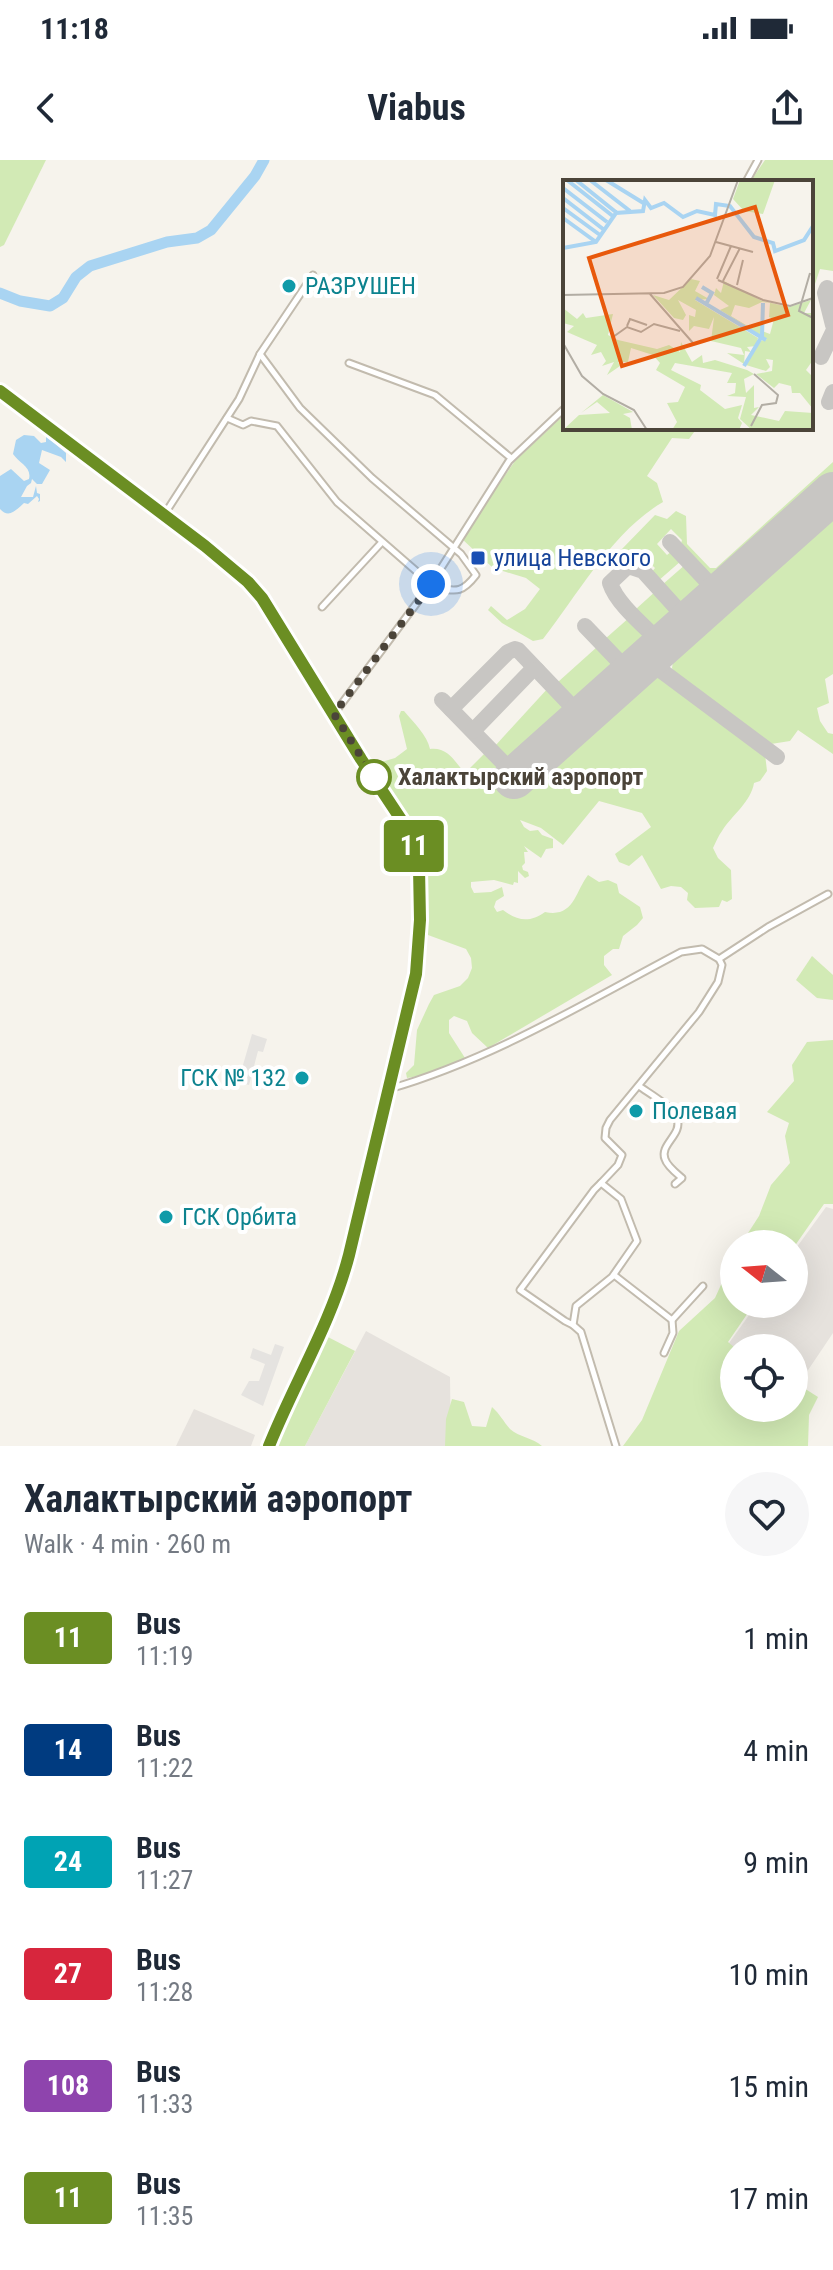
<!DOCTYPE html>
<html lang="en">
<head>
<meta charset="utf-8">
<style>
	:root { --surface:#fff; --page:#f6f6f7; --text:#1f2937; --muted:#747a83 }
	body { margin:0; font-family:"Roboto Condensed",sans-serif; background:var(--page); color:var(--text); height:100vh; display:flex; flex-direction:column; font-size:30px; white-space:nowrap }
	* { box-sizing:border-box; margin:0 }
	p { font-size:26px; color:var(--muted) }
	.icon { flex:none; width:44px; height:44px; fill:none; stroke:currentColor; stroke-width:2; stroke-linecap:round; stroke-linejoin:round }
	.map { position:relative; height:1286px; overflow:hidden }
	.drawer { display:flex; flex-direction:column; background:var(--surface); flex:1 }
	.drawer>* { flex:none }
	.badge { padding:0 16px; border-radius:6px; font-size:28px; line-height:52px }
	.needle { width:52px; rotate:287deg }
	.buttons { position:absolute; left:720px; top:1070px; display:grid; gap:16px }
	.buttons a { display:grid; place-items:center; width:88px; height:88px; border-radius:50%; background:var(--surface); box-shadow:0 8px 32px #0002; font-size:40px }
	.you { position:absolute; width:40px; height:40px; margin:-20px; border:6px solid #fff; border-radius:50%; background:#1a73e8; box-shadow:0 0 0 12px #1a73e833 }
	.map>.badge { position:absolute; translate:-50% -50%; box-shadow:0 0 0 4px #fff }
	.round { display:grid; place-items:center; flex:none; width:84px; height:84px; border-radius:42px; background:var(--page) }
	.headline { display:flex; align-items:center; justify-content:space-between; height:136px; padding:0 24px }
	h1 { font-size:38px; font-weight:700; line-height:60px }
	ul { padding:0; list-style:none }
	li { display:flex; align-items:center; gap:24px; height:112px; padding:0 24px }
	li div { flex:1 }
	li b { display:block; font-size:30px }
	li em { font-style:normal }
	li .badge { min-width:88px; font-weight:700; text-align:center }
	.status { display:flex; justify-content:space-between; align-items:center; height:56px; padding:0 40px; background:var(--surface); direction:ltr }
	.status svg { height:22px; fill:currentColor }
	header { display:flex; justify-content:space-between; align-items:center; height:104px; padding:0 24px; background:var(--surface); font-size:36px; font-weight:700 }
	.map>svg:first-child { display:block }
</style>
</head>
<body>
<div class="status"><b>11:18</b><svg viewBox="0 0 49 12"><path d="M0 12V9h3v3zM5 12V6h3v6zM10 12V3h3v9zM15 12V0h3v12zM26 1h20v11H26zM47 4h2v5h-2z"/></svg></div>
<header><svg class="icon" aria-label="back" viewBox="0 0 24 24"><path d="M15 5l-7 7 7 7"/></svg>Viabus<svg class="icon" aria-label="share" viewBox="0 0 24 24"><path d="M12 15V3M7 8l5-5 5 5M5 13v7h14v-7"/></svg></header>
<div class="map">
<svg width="833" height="1286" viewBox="0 0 833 1286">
	<rect width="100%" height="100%" fill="#f6f3ec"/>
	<!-- industrial -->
	<g fill="#e6e2dd">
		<polygon points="826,1047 833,1049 833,1173 794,1231 794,1188 734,1188 724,1190 757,1144 794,1144 794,1091"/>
		<polygon points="366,1171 450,1217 451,1286 305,1286"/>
		<polygon points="194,1249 255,1275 251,1286 176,1286"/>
	</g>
	<!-- green -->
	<g fill="#d2eab5">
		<polygon points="0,0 46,0 4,85 0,87"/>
		<polygon points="765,0 833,0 833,111 820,109 811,136 811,22 750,22"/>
		<path d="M565,254V268H697L689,279L672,278L647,316L657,323L663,342C612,372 579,433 543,479L533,481L502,463L488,450L491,446L507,460L525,449L540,429L526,418L493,408L461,378L515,301Z"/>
		<polygon points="833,302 833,313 713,421 682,390 680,387 682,380 671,369 657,384 667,395 672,391 681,401 658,421 651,413 655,408 643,396 635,403 621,390 655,355 667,359 676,351 686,356 687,384 710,408 716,408"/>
		<polygon points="833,352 833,514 825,519 829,543 817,548 820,561 828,573 833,574 833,594 798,570 790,581 771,584 675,515 672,508 674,495"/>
		<polygon points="686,404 707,427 682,449 662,425"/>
		<polygon points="657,430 677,453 656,472 636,449"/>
		<polygon points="630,457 649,478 624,500 605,479"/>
		<polygon points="597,487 616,508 576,543 558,522"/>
		<path d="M650,515L663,517L765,594L767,611L760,621L754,623C751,642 732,655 722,671C718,676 716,682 713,688L718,698L731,710L732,739L727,742L722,740L719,747L695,748L687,740L688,733L681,727L671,726L661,729L642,695L629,706L619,702L615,694L651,667L642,653L599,641L563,685L541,668L520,660L524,667L530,671L538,670L542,675L553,679V688L546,689L541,698L524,686L528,692H524L525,703L522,706L523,710L528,712L529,716L525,718L518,711V723L514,722L513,725L494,720L471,722V727L474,733L491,732L502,727L504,736L496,741L494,747L497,752L503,750C517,761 530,763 545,752C574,758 575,732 588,715L599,722L608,720L617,724L619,733L640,747L643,758L637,765L623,776L619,789H613L604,796V805L612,815L488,888L472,873L467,861L454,856L449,860V873L465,898L424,915L407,918L406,913L414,905L417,870L429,844L434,835L460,826L468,818L472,808L471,798L466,789L428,775C423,757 429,736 427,718C422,675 396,646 375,610L378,603L395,598L407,589L399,556L401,551H404C414,563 427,575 430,589C448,587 454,601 465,613L487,591L523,628Z"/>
		<polygon points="549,527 569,549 510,602 495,586"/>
		<polygon points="812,796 833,815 833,840 817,838 796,820"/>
		<polygon points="833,880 833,1044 824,1044 794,1087 794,1084 741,1084 759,1056 771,1025 790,1003 785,976 789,963 767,952 794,921 792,905 807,882"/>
		<polygon points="734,1096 734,1144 754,1144 728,1182 735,1188 734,1248 794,1248 794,1223 796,1223 818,1237 809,1255 808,1286 623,1286 642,1260 679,1171 715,1138"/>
		<polygon points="326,1176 355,1191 305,1286 273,1286"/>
		<path d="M452,1239L464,1242L472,1266L486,1267L492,1247C500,1254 503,1261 510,1269C519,1277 533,1278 542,1286H445L446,1259Z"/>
	</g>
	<!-- parking -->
	<g fill="#e5e3e0">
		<polygon points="252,874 267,879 263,892 258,891 249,925 238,922"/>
		<polygon points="275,1184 284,1187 263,1246 241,1235 249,1221 259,1221 265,1204 250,1198 253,1188 271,1195"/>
	</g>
	<!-- water -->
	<path fill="#a9d4f2" d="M24,275L34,276L41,283L46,282V276L66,293V302L61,297L42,290L39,303L50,310L42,324H37L32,319L31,323L27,326L21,337H33L36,326L37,333L40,334V341L38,342L39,339L37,336L28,344L24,343C16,350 9,359 0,349V316L11,309L24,321L29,319C32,307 19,303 13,294L16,280Z"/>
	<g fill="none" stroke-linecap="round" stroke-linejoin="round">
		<!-- river -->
		<polyline stroke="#a9d4f2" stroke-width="11" points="0,133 20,141 50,146 63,138 76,117 90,106 167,82 197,78 211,70 255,16 264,0"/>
		<!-- taxiway -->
		<g stroke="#c8c6c3" stroke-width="16">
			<polyline points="827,128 825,133 833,165"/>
			<polyline points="821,197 833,172"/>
			<polyline points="829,242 833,232"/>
			<polyline points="670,382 720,435"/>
			<polyline points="585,466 631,514"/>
			<path d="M663,485C647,468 617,445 610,423L628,406L643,411L689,462"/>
			<polyline points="647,500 777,597"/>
			<polyline points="442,540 516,616"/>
			<polyline points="451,549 508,492 515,489 518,490 582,557"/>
			<polyline points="473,571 531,511 537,510"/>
		</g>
		<!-- runway -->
		<polyline stroke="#c8c6c3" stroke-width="42" points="514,618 833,333"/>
		<defs>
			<g id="street">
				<polyline points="746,22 758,0"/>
				<path d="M260,194L300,248L372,318L461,394L476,415C463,432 457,432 438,428L433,421"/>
				<polyline points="349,203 435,235 511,298"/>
				<polyline points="227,258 243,265 251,261 277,266 337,342 431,424"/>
				<polyline points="164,355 239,239 260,194 313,115"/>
				<polyline points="322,447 382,382"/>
				<polyline points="334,554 431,424 509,301 565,248"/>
				<path d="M639,926C650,934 671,945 677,959C683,974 659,985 665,999C667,1006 676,1013 682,1018L675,1024"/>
				<path d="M389,929C493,899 586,842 681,792L702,789L719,799L768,767L828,734"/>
				<polyline points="614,1115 672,1160 703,1126"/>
				<polyline points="573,1165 565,1161 520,1130 594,1030 601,1023"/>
				<polyline points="664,1193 673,1173 672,1160"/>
				<polyline points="616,1286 581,1172 573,1165 576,1146 612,1117 637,1081 621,1039 601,1023 618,1005 622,995 605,978 606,968 610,960 699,852 718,822 722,805 719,799"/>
			</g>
			<path id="secondary" d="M0,231L205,386L248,422L262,438L361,599L406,667L419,708L420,760L416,814L349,1095C331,1164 295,1221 269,1286"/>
		</defs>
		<!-- street casing -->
		<use href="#street" stroke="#c2bbae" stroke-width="9"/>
		<!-- secondary casing -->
		<use href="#secondary" stroke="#d6c79b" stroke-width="11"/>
		<!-- street -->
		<use href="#street" stroke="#fff" stroke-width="5"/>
		<!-- secondary -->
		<use href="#secondary" stroke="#fff3cd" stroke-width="7"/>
	</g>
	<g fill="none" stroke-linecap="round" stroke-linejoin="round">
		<defs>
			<path id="line" d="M0,231L205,386L248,422L262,438L361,599L406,667L419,708L420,760L416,814L349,1095C331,1164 295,1221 269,1286"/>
		</defs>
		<!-- line casing -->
		<use href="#line" stroke="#fff" stroke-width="18"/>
		<!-- line -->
		<use href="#line" stroke="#6b8e23" stroke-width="12"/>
		<!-- walk -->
		<polyline stroke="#4b4439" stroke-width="8" stroke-dasharray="0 14.4" points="374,617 334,554 431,424"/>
	</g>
	<!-- markers -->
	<g fill="#0f9aa8" stroke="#fff" stroke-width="3">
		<circle cx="289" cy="126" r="8"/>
		<circle cx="302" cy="918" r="8"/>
		<circle cx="636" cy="951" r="8"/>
		<circle cx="166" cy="1057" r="8"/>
	</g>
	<rect fill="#1a4fb4" stroke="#fff" stroke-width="3" x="470" y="390" width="16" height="16" rx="4"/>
	<circle fill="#fff" stroke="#6b8e23" stroke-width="4" cx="374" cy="617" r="16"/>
	<g text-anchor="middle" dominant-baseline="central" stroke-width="8" stroke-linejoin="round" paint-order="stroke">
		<!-- culture labels -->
		<g font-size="24" fill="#0d838f" stroke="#fff" text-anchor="start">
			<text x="305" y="126">РАЗРУШЕН</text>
			<text x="286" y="918" text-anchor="end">ГСК № 132</text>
			<text x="652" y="951">Полевая</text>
			<text x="182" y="1057">ГСК Орбита</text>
		</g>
		<!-- transit labels -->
		<g font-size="24" fill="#164399" stroke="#fff" text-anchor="start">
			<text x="494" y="398">улица Невского</text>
		</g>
		<!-- stop labels -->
		<g font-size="24" font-weight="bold" fill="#4b4439" stroke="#fff" text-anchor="start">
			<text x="398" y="617">Халактырский аэропорт</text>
		</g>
	</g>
	<!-- overview -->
	<g transform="translate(563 20)">
		<rect width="250" height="250" fill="#f6f3ec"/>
		<path d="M177,0H212L200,34L181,31L170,19ZM128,99L137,101L132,111L146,119L132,120L195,158L193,166L184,167L188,172L182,171L181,184L164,173L181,175L178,168L148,161L151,137L146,149L131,146L126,151V135L132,137L133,130L115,120L123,135L120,140L111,138L90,115L106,120ZM161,101L199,121L226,127L248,120L241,133H250V180L243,190L250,197V229L237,213H229L228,206L216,203L211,208L193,194L209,191L210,180L203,179L207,187L203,191L183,185L197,161L204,159L157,130L166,126L151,115L153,108L158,113ZM199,122L207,123L206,137L211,139L207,154L199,151L198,145L188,148L168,136L172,125L186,128ZM0,128L14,139L20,133L23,138L50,134L45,155L55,160L94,169L106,165L117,172L118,162L129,182L139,175L140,183L152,180L184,190L191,194L181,199L183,213L191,205V228L196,227L188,235L216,241L222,231L250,233V250H189L177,239L183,217L164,216L172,213L173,203H164L169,193L112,183L108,190L138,205L137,210L162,229L179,225L175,238L179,243L176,250H109L114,242L104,223L115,222L122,207L93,190L97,183L90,175L68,168L65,182H55L57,186L44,195L51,182L39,186L43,181L38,172L28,175L34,165L4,152L11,146L0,143ZM40,215L70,232L60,234L67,238L69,250H0L16,235L47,233L34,222L18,233Z" fill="#d2eab5" fill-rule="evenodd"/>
		<path fill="none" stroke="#a9d4f2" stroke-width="4" d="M4,0L51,37M13,0L54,33M27,0L67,31M43,0L82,24M0,8L44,42M0,18L40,49M0,28L37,55M0,38L33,62M0,68L33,62L53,33L80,31L82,20L88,28L101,23L120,37L134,31L152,35L153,24L167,26L191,57L210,63L212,71L241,60L250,46M139,107L149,113L143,124M133,118L203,160M181,186L199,156L200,123"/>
		<path fill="none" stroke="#b2ada4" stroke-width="2" d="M153,62L190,72M247,93L236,131L250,138M154,99L168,66M155,100L200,120L227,126L250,118M160,101L177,68M174,105L180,80M87,114L130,163M0,115L101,113L120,107L147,76L175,0M64,146L67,139L84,145M50,157L64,147L78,152L91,144L117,151M0,163L19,196L40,214L71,230L84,250M188,246L199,225L213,223L215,215L191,194"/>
		<path fill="#e8590c" fill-opacity="0.15" stroke="#e8590c" stroke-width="4" d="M192,27L225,135L59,186L26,78Z"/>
		<rect width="250" height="250" fill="none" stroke="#4b4439" stroke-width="4"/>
	</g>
</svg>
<div class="buttons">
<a><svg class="needle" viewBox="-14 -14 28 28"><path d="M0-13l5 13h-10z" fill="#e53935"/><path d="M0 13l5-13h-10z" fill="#747a83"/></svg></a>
<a><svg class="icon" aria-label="locate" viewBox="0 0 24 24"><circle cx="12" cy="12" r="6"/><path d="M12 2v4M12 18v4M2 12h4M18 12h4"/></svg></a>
</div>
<div class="you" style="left:431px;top:424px"></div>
<b class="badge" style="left:414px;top:686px;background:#6b8e23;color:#fff">11</b>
</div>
<section class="drawer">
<div class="headline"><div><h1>Халактырский аэропорт</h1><p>Walk · 4 min · 260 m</p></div><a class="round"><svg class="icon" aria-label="heart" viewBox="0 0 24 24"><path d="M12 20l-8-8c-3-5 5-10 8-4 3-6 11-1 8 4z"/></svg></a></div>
<ul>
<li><span class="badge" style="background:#6b8e23;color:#fff">11</span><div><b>Bus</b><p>11:19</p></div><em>1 min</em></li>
<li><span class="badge" style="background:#003b80;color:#fff">14</span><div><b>Bus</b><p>11:22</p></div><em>4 min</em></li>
<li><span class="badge" style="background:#00a3b4;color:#fff">24</span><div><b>Bus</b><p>11:27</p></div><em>9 min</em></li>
<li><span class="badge" style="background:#d7263d;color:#fff">27</span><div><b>Bus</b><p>11:28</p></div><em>10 min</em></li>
<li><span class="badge" style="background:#8e44ad;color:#fff">108</span><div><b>Bus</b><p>11:33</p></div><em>15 min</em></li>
<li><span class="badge" style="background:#6b8e23;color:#fff">11</span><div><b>Bus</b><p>11:35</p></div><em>17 min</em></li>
</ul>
</section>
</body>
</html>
